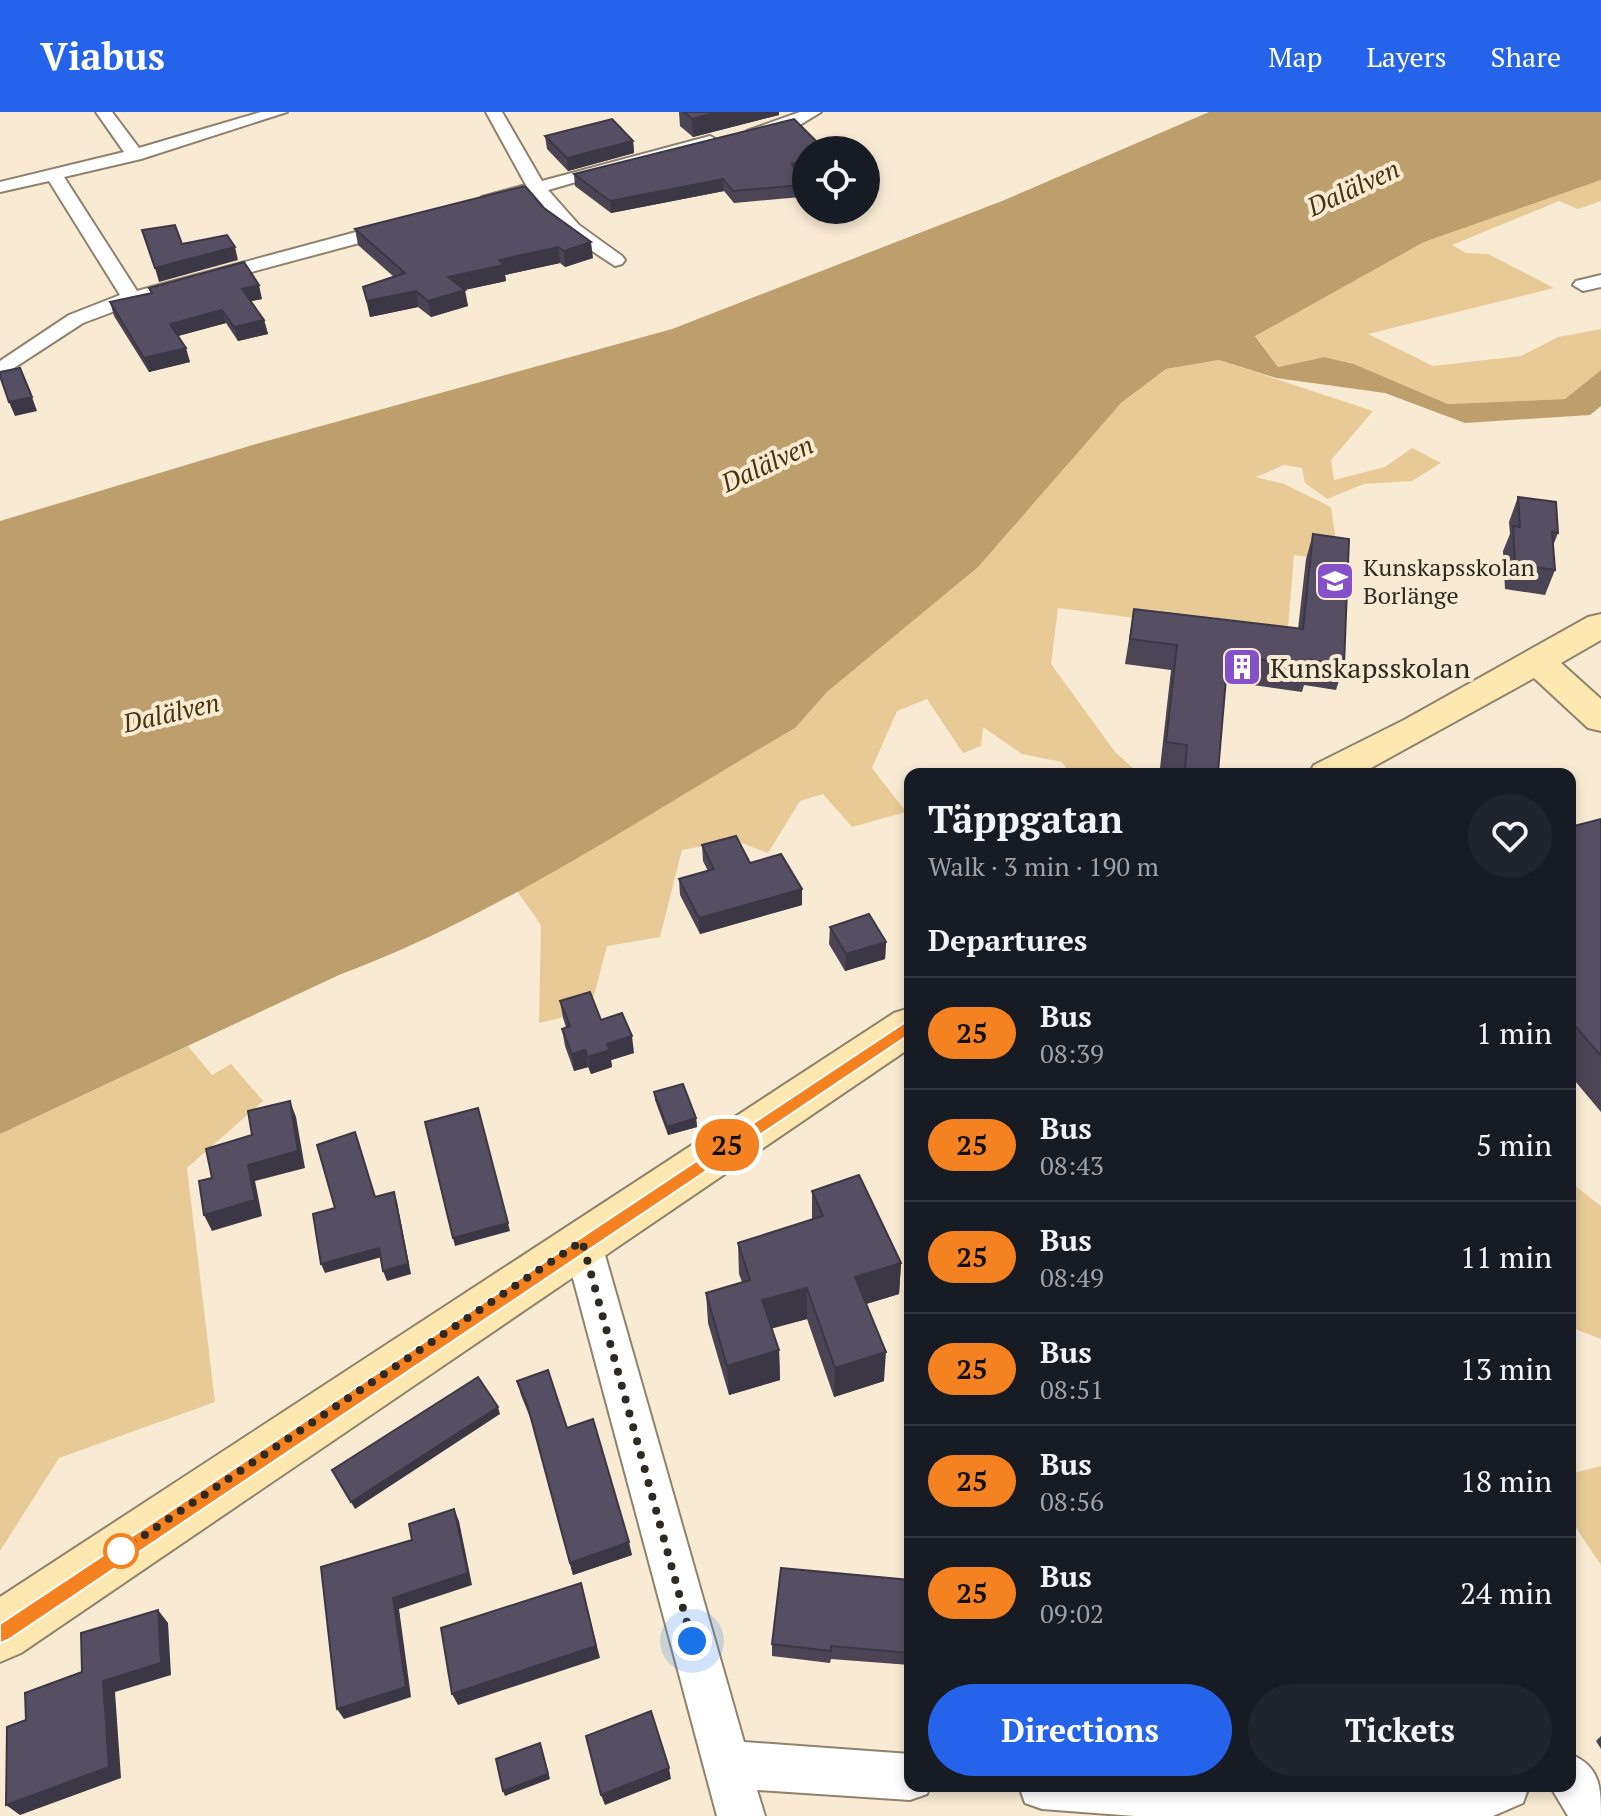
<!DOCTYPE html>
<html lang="en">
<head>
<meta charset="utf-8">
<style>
	:root { --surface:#171b24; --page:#20242c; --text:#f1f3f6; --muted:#9ea1a6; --line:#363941; --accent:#2563eb }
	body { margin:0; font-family:"PT Serif",serif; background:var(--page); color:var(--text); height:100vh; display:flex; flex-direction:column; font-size:30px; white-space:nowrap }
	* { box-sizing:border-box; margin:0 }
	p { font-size:26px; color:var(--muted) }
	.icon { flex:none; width:44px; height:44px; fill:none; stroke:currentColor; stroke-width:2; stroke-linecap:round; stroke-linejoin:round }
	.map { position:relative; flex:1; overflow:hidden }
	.details { position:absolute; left:904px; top:656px; width:672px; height:1024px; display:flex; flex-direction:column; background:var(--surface); border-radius:16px; box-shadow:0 4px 12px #0003 }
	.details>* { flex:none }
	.badge { padding:0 16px; border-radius:26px; font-size:28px; line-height:52px }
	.controls { position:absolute; left:792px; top:24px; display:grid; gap:16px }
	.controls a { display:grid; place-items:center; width:88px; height:88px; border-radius:50%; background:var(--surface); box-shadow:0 4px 12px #0003; font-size:40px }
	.you { position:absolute; width:40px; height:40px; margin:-20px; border:6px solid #fff; border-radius:50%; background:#1a73e8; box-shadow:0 0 0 12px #1a73e833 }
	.map>.badge { position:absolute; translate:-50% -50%; box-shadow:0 0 0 4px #fff }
	h2 { padding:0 24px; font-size:30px; line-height:72px }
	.round { display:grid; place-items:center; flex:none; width:84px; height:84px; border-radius:42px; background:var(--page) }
	.headline { display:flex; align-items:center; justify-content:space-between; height:136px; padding:0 24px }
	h1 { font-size:38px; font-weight:800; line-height:60px }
	.primary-button { display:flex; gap:16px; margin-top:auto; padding:16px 24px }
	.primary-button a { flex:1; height:92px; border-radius:48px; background:var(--accent); color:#fff; font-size:32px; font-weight:800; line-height:92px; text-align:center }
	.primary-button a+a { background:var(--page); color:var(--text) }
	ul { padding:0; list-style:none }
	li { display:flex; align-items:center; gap:24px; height:112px; padding:0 24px; border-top:2px solid var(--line) }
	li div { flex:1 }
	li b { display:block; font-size:30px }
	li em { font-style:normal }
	li .badge { min-width:88px; font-weight:700; text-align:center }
	header { display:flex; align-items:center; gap:48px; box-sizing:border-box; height:112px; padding:0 40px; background:var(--accent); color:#fff }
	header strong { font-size:38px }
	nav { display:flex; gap:44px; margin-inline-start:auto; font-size:28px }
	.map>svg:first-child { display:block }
</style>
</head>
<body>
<header>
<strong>Viabus</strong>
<nav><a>Map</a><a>Layers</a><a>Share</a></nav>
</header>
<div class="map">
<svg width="1601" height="1704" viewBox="0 0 1601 1704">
	<rect width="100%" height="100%" fill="#f8ead3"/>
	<!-- green -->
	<g fill="#e8ca97">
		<polygon points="1601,68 1601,89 1578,97 1559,89 1452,133 1466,141 1488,142 1554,176 1368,222 1433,254 1521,244 1558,225 1601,217 1601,258 1565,287 1448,292 1354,252 1324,245 1278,255 1255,223 1424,130"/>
		<polygon points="1219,248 1373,299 1331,348 1334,368 1385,355 1412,336 1441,351 1412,369 1364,372 1327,387 1305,371 1302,356 1284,353 1256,365 1284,372 1331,395 1339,449 1294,443 1286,538 1197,514 1058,496 1051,552 1115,640 1140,662 1070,662 1062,650 1022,642 983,615 981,634 963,641 927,587 897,599 872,656 906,700 852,715 823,682 800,689 768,741 734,728 682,738 660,825 607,834 593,887 560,906 539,911 541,813 517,779 795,616 828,579 1121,291 1166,257"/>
		<polygon points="188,934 212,963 231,952 263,989 187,1056 215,1290 59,1346 0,1439 0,1022"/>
		<polygon points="1570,1070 1601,1094 1601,1227 1570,1215"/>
		<polygon points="1601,1354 1601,1453 1570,1407 1570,1362"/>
	</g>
	<!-- water -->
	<path fill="#bc9f6d" d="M1209,0H1601V68L1424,130L1255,224L1278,255L1324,245L1354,252L1448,292L1565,287L1601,258V294L1590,303L1465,311L1385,281L1276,266L1219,248L1166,257L1121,291L978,455L828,579L795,616C647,702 500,803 339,863L0,1022V409L256,332L672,217L1007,87Z"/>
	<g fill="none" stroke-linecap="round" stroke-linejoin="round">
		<defs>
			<g id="street">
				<polygon points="96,0 112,0 139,36 261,0 287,0 141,47 64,65 137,179 397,109 406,115 404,119 139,190 83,211 0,265 0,249 69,203 120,183 49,69 0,80 0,70 124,40"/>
				<polygon points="486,0 502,0 542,69 710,24 719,29 548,78 579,113 622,144 625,148 622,152 615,154 565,121 533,82 488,94 482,93 482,85 526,73"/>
				<polygon points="800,0 821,0 798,14 755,24 747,19"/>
				<polygon points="1601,163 1601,175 1583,179 1573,173 1576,169"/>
				<polygon points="582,1113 595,1118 601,1129 744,1630 910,1642 910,1674 930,1674 927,1682 910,1688 757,1678 765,1704 717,1704 563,1129 569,1118"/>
				<path d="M1570,1642C1600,1654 1601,1675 1601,1704H1568L1550,1674H1570Z"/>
				<polygon points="1019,1674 1380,1674 1442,1678 1452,1674 1529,1674 1523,1691 1493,1704 1135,1704 1042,1697 1025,1691"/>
			</g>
			<g id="secondary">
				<polygon points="1601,502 1601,528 1561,551 1601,587 1601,619 1588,616 1534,566 1360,662 1308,662 1314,653 1404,608 1588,505"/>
				<polygon points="910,896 910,936 21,1541 0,1550 0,1485 894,901"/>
			</g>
		</defs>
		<!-- street casing -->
		<use href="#street" stroke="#8f826d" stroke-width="4"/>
		<!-- secondary casing -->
		<use href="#secondary" stroke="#8f826d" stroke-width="4"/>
		<!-- street -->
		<use href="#street" fill="#fff" fill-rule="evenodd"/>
		<!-- secondary -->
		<use href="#secondary" fill="#fde8b2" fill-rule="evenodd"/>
	</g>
	<!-- wall -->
	<g fill="#4a4455">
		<polygon points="679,0 779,0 779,3 693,25 680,14"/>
		<polygon points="545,24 633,29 634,41 568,59 547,37"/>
		<polygon points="574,62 797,63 801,73 801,85 734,91 724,79 611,101 575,74"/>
		<polygon points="544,96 593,146 565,155 560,151 505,163 506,169 464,178 468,194 431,205 418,195 370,205 363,175 394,165 358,133 355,117"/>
		<polygon points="149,176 262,187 251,189 264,208 268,222 238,229 226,211 178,224 190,250 149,260 114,204 110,190 151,181"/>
		<polygon points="1518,385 1558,421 1553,434 1555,458 1545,483 1505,477 1503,439 1510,422 1509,410"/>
		<polygon points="1313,422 1344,553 1336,578 1304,573 1302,580 1225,569 1217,662 1181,662 1181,659 1160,656 1171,558 1125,552 1134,497 1298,517 1306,447"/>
		<polygon points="1601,707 1601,1000 1570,963 1570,715"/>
		<polygon points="702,733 750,751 802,777 802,793 700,822 680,783 679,767 708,759 703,749"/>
		<polygon points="830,815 886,830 885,847 845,859 829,832"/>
		<polygon points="560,889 601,908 634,941 611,948 612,955 591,962 588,955 574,959 565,934 562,917 566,915 563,906"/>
		<polygon points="654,980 696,1006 697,1015 668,1023 655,988"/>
		<polygon points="812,1079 901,1151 899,1182 866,1192 884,1269 834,1285 807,1207 772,1216 779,1238 780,1268 729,1283 708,1211 706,1181 742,1170 739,1162 738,1131 812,1108"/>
		<polygon points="517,1269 567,1316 632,1443 573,1463 531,1308 521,1283"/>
		<polygon points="910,1468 910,1553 831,1547 830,1551 772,1544 772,1532"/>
		<polygon points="1601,1624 1601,1637 1596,1629"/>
	</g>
	<!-- shaded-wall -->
	<g fill="#3c3745">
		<polygon points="717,0 779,0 779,3 693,25 692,7"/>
		<polygon points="633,29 634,41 568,59 567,46"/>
		<polygon points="806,48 806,60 792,64 792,52"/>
		<polygon points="723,67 724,79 611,101 610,89"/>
		<polygon points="591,130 593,146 565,155 564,139"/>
		<polygon points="235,135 238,148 159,170 155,156"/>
		<polygon points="558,135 560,151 505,163 506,169 451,181 448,165 499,148"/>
		<polygon points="259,173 262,187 246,190 242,177"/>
		<polygon points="465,178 468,194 431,205 428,189"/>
		<polygon points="416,179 418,195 370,205 367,189"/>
		<polygon points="222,198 226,211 174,225 170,212"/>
		<polygon points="264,208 268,222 238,229 234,215"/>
		<polygon points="186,236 190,250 149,260 144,246"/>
		<polygon points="32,285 37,299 15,304 9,290"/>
		<polygon points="802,777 802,793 700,822 699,806"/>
		<polygon points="886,830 885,847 845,859 846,842"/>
		<polygon points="632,924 634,941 611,948 612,955 591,962 588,945 607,932"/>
		<polygon points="585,938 588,955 574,959 572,942"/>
		<polygon points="290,989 296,1005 305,1056 255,1069 262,1104 212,1119 204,1103 248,1053"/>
		<polygon points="696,1006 697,1015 668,1023 667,1015"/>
		<polygon points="394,1080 397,1090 411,1162 387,1169 383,1159"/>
		<polygon points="508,1111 510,1119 455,1134 453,1126"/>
		<polygon points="379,1136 382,1145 325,1161 321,1152"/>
		<polygon points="901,1151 899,1182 853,1196 855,1165"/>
		<polygon points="807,1176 807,1207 763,1219 762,1188"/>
		<polygon points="779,1238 780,1268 729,1283 727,1254"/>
		<polygon points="886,1240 884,1269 834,1285 835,1256"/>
		<polygon points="498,1295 500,1302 355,1397 351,1390"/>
		<polygon points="454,1397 459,1409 472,1473 399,1497 411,1585 344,1607 337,1597 393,1486"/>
		<polygon points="629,1430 632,1443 573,1463 570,1451"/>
		<polygon points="581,1471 600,1546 458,1593 452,1582"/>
		<polygon points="158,1498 168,1511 171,1563 115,1580 121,1666 20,1703 6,1693"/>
		<polygon points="540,1631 550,1667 505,1684 503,1679"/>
		<polygon points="669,1656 671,1667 605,1693 601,1683"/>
	</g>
	<!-- building -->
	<g fill="#564f63" stroke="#3c3745" stroke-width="2">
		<polygon points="684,0 717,0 692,7"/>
		<polygon points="612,7 633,29 567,46 545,24"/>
		<polygon points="794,7 816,29 831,38 806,38 806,48 792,52 801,73 733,79 723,67 610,89 574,62"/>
		<polygon points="525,74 544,96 591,130 564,139 558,135 499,148 504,153 448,165 465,178 428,189 416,179 367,189 363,175 405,161 355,117"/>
		<polygon points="175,113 182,132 227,123 235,135 155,156 142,118"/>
		<polygon points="244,150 259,173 242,177 264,208 234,215 222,198 170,212 186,236 144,246 110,190 152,181 149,176"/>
		<polygon points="20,256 32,285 9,290 0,264 0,260"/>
		<polygon points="1518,385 1556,390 1558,421 1552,420 1555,458 1515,452 1513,414 1520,415"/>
		<polygon points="1313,422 1349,427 1344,553 1310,548 1309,554 1228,543 1218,660 1185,657 1187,633 1166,630 1177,533 1130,527 1134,497 1303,517"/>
		<polygon points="1601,707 1601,944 1570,908 1570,715"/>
		<polygon points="736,724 750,751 781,742 802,777 699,806 679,767 714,757 702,733"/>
		<polygon points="869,802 886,830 846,842 830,815"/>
		<polygon points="590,880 601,908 622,901 632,924 607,932 610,938 588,945 585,938 572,942 562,917 570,914 560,889"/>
		<polygon points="683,972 696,1006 667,1015 654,980"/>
		<polygon points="290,989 298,1039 248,1053 255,1088 204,1103 199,1069 212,1066 206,1037 252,1023 248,999"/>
		<polygon points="478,996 508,1111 453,1126 425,1010"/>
		<polygon points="355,1020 375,1085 394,1080 408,1152 383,1159 379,1136 321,1152 313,1102 335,1096 317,1033"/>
		<polygon points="859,1063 901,1151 855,1165 886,1240 835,1256 807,1176 762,1188 779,1238 727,1254 706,1181 750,1168 738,1131 823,1104 812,1079"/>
		<polygon points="548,1258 567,1316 593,1307 629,1430 570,1451 528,1295 517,1269"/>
		<polygon points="478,1265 498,1295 351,1390 332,1358"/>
		<polygon points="454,1397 468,1461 393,1486 406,1575 337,1597 321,1455 412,1428 409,1412"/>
		<polygon points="781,1456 910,1468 910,1541 831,1534 831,1539 772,1532"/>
		<polygon points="581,1471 596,1534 452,1582 441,1516"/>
		<polygon points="158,1498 161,1551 103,1569 109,1655 6,1693 7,1615 26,1608 25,1581 82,1560 81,1521"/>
		<polygon points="651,1599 669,1656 601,1683 586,1624"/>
		<polygon points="540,1631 548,1662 503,1679 496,1647"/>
	</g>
	<!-- line -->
	<polygon fill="#f58220" stroke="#fff" stroke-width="2" points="910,907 916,909 916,918 8,1528 0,1531 0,1512"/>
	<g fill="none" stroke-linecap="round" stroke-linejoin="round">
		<!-- walk -->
		<polyline stroke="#302b22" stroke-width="8" stroke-dasharray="0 14.4" points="121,1439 582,1129 692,1529"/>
	</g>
	<!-- icons -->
	<defs>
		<symbol id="school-square" viewBox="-11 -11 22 22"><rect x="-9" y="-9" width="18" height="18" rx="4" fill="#8551c9" stroke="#f8ead3"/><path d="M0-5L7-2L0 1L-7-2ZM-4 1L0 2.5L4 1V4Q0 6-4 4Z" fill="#fff"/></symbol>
		<symbol id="building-square" viewBox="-11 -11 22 22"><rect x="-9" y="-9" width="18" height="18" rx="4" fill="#8551c9" stroke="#f8ead3"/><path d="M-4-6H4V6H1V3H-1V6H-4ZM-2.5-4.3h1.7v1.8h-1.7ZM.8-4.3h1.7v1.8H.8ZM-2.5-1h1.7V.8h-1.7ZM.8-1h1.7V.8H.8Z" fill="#fff"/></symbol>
	</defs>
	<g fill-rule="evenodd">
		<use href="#school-square" x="1313" y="447" width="44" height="44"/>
		<use href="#building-square" x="1220" y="533" width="44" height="44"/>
	</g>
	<!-- markers -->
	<circle fill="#fff" stroke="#f58220" stroke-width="4" cx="121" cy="1439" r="16"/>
	<g text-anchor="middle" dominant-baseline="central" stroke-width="8" stroke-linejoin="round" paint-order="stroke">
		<!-- far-poi labels -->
		<g font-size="24" fill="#302b22" stroke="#f8ead3" text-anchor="start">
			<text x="1363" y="455">Kunskapsskolan<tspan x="1363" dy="28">Borlänge</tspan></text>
		</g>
		<!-- far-water labels -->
		<g font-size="26" font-style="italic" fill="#4a350b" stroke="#f8ead3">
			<text transform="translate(1353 75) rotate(-25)">Dalälven</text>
			<text transform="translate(767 351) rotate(-25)">Dalälven</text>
			<text transform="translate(171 600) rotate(-13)">Dalälven</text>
		</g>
		<!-- poi labels -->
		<g font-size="28" fill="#302b22" stroke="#f8ead3" text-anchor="start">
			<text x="1270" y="555">Kunskapsskolan</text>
		</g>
	</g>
</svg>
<div class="controls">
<a><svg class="icon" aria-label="locate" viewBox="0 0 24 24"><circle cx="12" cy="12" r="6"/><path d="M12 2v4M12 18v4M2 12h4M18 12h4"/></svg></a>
</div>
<div class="you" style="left:692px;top:1529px"></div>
<b class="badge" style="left:727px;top:1033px;background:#f58220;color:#111">25</b>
<section class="details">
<div class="headline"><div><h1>Täppgatan</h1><p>Walk · 3 min · 190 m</p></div><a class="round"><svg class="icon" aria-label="heart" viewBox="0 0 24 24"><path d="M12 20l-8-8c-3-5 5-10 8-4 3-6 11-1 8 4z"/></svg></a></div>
<h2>Departures</h2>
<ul>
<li><span class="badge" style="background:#f58220;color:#111">25</span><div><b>Bus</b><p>08:39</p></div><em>1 min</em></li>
<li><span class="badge" style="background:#f58220;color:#111">25</span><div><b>Bus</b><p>08:43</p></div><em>5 min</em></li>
<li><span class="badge" style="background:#f58220;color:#111">25</span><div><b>Bus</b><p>08:49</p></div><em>11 min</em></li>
<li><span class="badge" style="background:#f58220;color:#111">25</span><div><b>Bus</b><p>08:51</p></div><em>13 min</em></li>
<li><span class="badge" style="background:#f58220;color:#111">25</span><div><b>Bus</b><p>08:56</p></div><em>18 min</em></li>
<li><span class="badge" style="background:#f58220;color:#111">25</span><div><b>Bus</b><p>09:02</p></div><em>24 min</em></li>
</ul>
<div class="primary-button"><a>Directions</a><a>Tickets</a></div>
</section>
</div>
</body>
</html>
